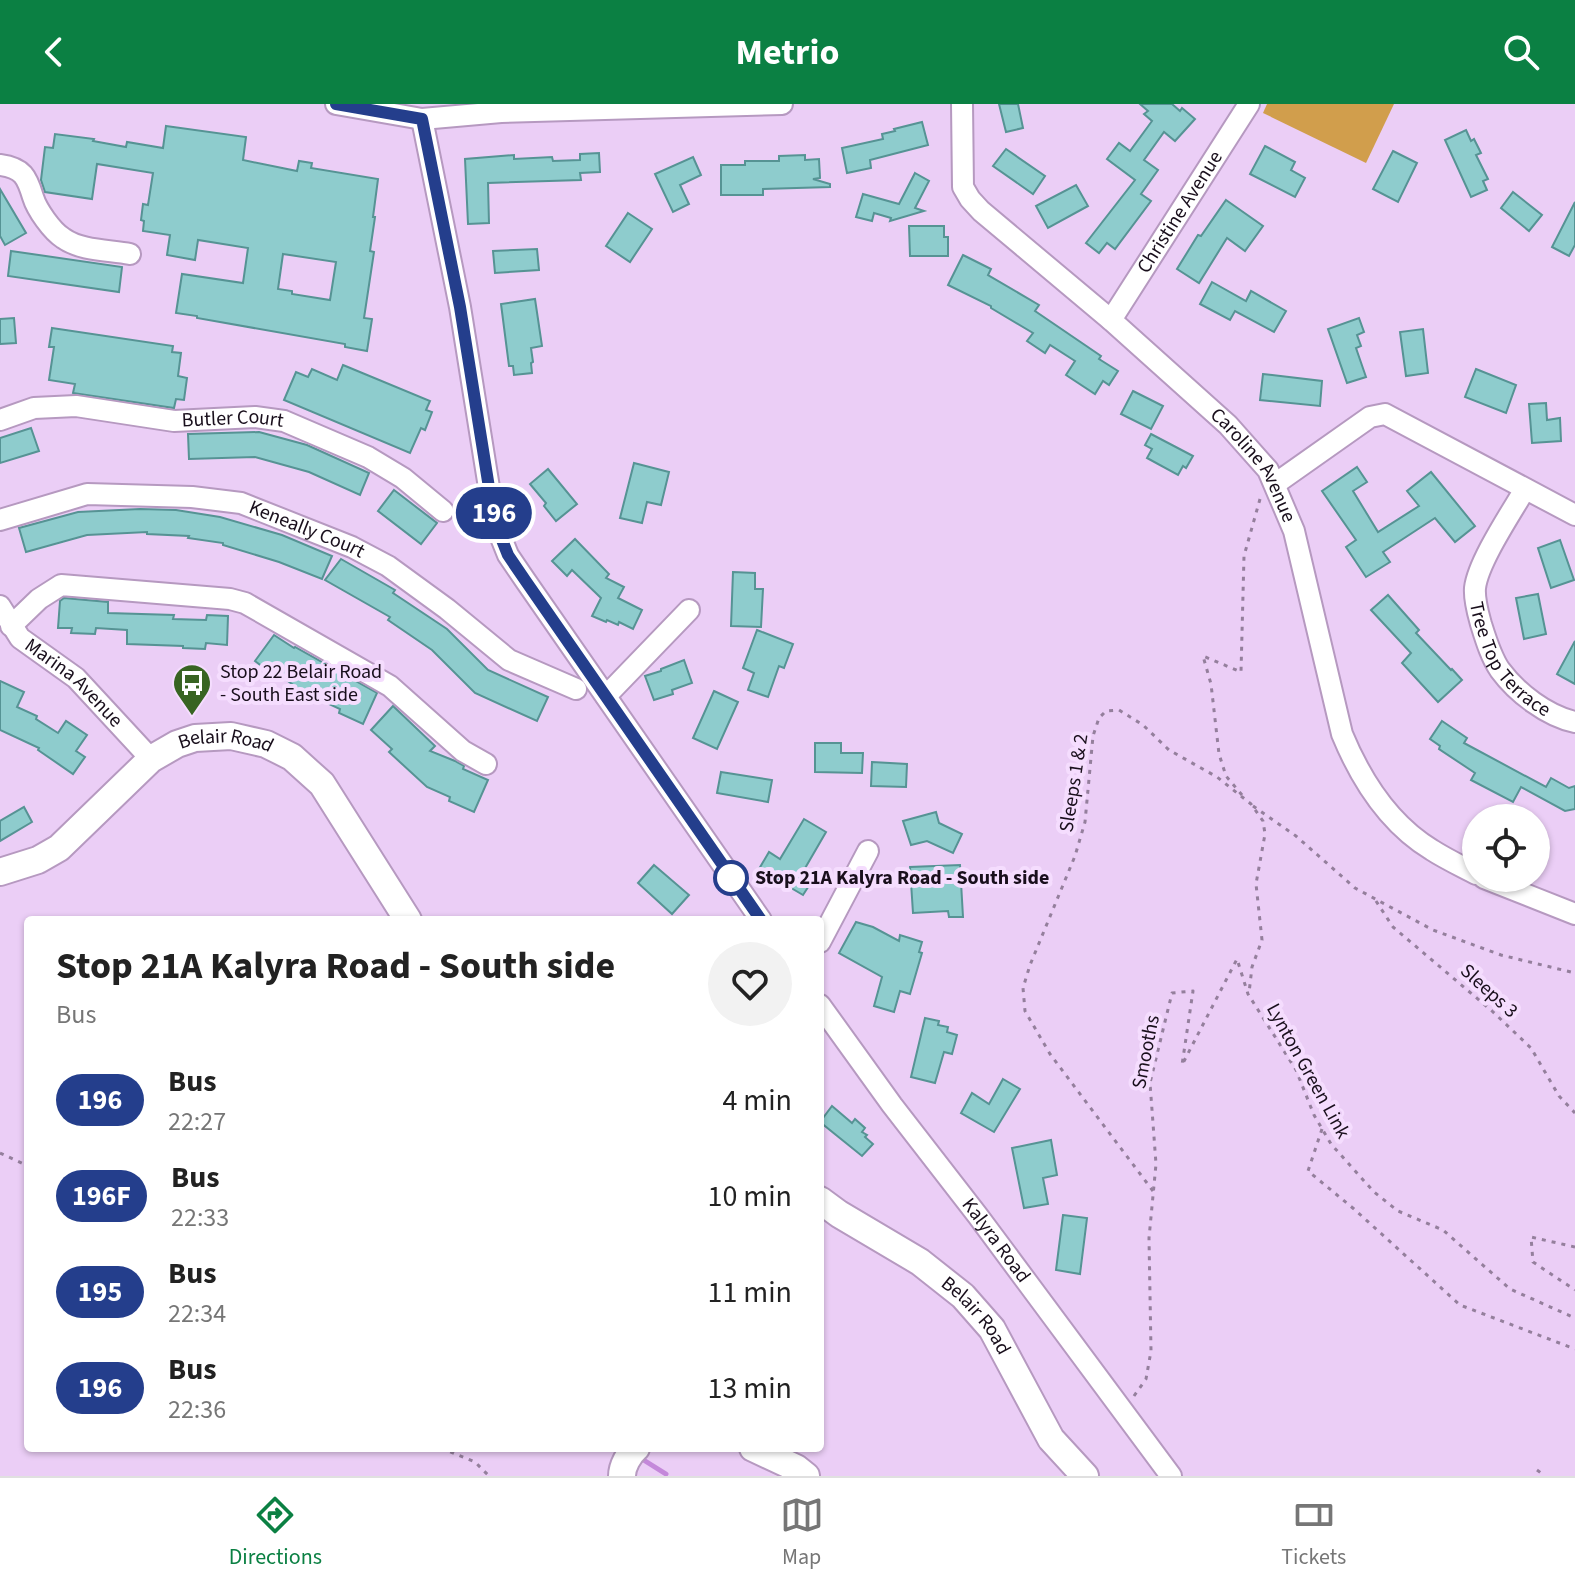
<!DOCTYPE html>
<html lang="en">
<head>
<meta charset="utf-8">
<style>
	:root { --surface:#fff; --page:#f2f2f2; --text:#222; --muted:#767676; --line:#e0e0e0; --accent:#0b8043 }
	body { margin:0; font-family:"Source Sans 3",sans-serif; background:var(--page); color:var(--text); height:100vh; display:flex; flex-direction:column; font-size:30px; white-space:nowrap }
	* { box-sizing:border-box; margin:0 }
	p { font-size:26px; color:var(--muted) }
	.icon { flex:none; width:44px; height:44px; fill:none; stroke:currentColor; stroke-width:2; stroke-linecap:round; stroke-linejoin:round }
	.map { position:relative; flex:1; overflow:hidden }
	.details { position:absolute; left:24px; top:812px; width:800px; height:536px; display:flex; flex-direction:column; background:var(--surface); border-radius:8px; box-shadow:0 2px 6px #0004 }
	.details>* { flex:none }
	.badge { padding:0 16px; border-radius:26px; font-size:28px; line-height:52px }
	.controls { position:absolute; left:1462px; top:700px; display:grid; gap:16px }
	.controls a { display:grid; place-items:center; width:88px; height:88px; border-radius:50%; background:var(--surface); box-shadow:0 2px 6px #0004; font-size:40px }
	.map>.badge { position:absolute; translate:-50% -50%; box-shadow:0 0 0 4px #fff }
	.round { display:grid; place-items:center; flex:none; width:84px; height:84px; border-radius:42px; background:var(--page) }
	.head { display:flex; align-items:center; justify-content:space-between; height:136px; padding:0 32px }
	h1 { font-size:38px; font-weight:700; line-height:60px }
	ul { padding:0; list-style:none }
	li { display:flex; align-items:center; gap:24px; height:96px; padding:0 32px }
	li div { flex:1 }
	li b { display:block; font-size:30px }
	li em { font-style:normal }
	li .badge { min-width:88px; font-weight:700; text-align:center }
	header { display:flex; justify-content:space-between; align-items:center; height:104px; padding:0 32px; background:var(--accent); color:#fff; font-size:36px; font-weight:700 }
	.menu { display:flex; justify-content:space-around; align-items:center; height:112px; border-top:2px solid var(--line); background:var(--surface); font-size:22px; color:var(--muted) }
	.menu a { display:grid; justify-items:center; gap:4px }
	.menu .active { color:var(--accent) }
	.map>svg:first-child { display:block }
</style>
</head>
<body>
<header><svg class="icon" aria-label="back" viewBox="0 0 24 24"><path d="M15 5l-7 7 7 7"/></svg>Metrio<svg class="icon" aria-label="search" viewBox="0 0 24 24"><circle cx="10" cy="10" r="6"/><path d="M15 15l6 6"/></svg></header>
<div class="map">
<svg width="1575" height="1372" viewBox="0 0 1575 1372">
	<rect width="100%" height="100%" fill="#ebcef6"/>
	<!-- green -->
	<polygon fill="#d19e4c" points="1267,0 1394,0 1366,59 1263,9"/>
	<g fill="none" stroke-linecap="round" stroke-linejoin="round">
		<!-- stream -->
		<polyline stroke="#c488da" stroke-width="5" points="642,1355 666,1370"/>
	</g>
	<!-- building -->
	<g fill="#8ecccd" stroke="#569394" stroke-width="2" fill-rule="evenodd">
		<polygon points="999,0 1018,0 1023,24 1006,28"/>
		<polygon points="1140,0 1172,0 1180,7 1182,4 1195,15 1175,37 1164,28 1144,56 1158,66 1141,90 1151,97 1115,145 1107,139 1099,149 1086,139 1135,76 1107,55 1119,39 1130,47 1152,17 1144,10 1148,7"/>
		<polygon points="922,18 928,41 870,56 871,64 847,69 842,44 883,35 882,30 895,27 894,25"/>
		<path d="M166,22L246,33L243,56L297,67L299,57L312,59L311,64L378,75L373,113H375L370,147L374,148L364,214L372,215L367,247L345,243V240L197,214V212L176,209L182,170L243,179L248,144L198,136L195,156L167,151L170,131L143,127L144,117L141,116L143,100L148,101L153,69L97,60L92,95L45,88L41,76L45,43L53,44L55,30L94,35L93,37L126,43L127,38L163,44ZM283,150L336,158L330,196L292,190V187L278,185Z"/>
		<polygon points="1466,26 1471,37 1474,35 1481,49 1476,51 1488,75 1483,77 1487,86 1471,93 1445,36"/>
		<polygon points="1265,42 1295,58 1291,66 1305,74 1295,93 1250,70"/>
		<polygon points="1006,45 1045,72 1033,90 993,62"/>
		<polygon points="1393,47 1417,59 1398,98 1373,85"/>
		<polygon points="599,49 600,68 580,69 581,76 488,79 489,119 468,120 465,55 514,51 514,55 552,53 553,57 580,56 580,50"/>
		<polygon points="805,51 805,56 819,55 820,74 813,75 830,80 830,83 763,85 763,91 721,91 721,61 745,61 745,57 779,57 779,52"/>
		<polygon points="693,53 701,71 680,81 689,100 673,108 655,70"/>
		<polygon points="915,69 929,77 915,104 924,107 890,117 891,114 874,109 872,117 856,113 863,90 899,100"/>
		<polygon points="1076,81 1088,102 1048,124 1036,102"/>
		<polygon points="0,85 26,129 5,141 0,132"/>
		<polygon points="1513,88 1542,111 1529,127 1501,104"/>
		<polygon points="1226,96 1263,122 1245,147 1227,134 1199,179 1177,165 1198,131 1201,132"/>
		<polygon points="1575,98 1575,141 1569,152 1552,143"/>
		<polygon points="628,109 652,125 630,158 606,142"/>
		<polygon points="909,122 944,122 944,133 948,133 948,152 910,152"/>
		<polygon points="537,145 539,166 495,169 493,147"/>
		<polygon points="11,147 122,163 119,188 8,172"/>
		<polygon points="963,151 991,165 988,171 1039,201 1035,207 1101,252 1099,255 1118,267 1109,281 1103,277 1095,290 1066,271 1075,257 1050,241 1045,249 1027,237 1033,229 991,204 991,202 948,181"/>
		<polygon points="1212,178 1246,197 1251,187 1286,207 1274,228 1235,207 1230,216 1200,200"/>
		<polygon points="535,195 542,242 531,244 533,258 531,259 532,269 514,271 513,262 509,262 501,200"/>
		<polygon points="14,214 16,239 0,240 0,215"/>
		<polygon points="1359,214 1364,228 1357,231 1361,242 1356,244 1366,273 1347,279 1328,225"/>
		<polygon points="52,224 173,242 172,248 181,249 178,272 187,274 184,296 176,295 174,304 73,289 75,280 49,276 54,243 49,243"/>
		<polygon points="1423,225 1428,269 1406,272 1400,228"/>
		<polygon points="343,261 430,297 426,306 432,308 425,326 421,324 410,349 284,296 296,268 308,273 312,265 337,276"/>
		<polygon points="1476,265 1516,281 1506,309 1465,293"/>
		<polygon points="1263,270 1322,277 1320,302 1260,296"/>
		<polygon points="1133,287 1163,302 1151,325 1121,310"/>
		<polygon points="1546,299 1547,316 1560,314 1561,337 1532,339 1529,300"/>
		<polygon points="31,324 39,347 0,359 0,334"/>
		<polygon points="259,328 307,341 369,369 360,391 309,368 255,353 189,355 188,330"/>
		<polygon points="1151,330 1193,352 1186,364 1183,362 1178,371 1147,354 1152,345 1145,341"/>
		<polygon points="634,359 669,368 661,401 647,398 642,419 620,414"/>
		<polygon points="1357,363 1367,378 1353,387 1378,428 1419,402 1407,387 1431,368 1475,422 1455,438 1435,414 1383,448 1390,458 1366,473 1346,443 1356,436 1322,387"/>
		<polygon points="548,365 577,400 556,417 544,402 546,399 530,380"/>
		<polygon points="394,386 437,419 421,440 378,407"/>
		<polygon points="140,405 176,406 220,413 282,431 332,452 322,475 279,458 223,441 223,439 188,434 189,432 147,430 147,428 87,431 26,448 19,424 78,408"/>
		<polygon points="575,435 609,470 606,474 624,483 618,494 642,506 633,525 619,518 618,521 607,516 606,518 592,512 601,494 572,466 567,472 552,457"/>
		<polygon points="1560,436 1574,476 1551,484 1538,444"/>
		<polygon points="341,455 395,486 393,489 447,525 488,566 548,593 537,617 475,589 432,546 388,516 390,513 325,476"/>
		<polygon points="733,468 755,469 755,485 763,485 761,523 731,522"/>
		<polygon points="1538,490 1546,530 1524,535 1516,494"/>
		<polygon points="1388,491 1419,526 1416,529 1451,566 1452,565 1462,576 1438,598 1402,559 1411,549 1371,506"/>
		<polygon points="64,494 108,498 108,509 174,511 173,515 206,516 207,511 228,512 227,541 206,539 205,545 183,544 183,542 127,540 127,526 96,524 95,530 71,529 72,524 58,524 60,497"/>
		<polygon points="757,526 793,540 784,564 779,562 768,593 748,586 754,569 743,564"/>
		<polygon points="274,531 294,544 295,543 377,589 363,620 339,609 340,605 303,588 278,570 276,573 255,557"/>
		<polygon points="1575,537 1575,580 1557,570"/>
		<polygon points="684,556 692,579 672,586 673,590 654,596 645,572 661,567 661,565"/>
		<polygon points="0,577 24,588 17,603 37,612 36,615 58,629 66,617 87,631 76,647 85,653 73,670 38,646 39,644 0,626"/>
		<polygon points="714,587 738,598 717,645 693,634"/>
		<polygon points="393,602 435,642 430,647 455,657 464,662 463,665 488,676 474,708 449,697 450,693 427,683 389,648 392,645 371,626"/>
		<polygon points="1442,617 1467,634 1464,639 1546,683 1551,674 1569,684 1575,682 1575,705 1565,707 1521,683 1513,698 1471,676 1475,669 1439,645 1440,642 1430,635"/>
		<polygon points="815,639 841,639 841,649 863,649 862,669 815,668"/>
		<polygon points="872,658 907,660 906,683 871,682"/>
		<polygon points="721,668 772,676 768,698 717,689"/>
		<polygon points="24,703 32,718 0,737 0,717"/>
		<polygon points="936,708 939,719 962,730 953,749 927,737 911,741 903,717"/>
		<polygon points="804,715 826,728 804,766 807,768 803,776 810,780 803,791 759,765 769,748 780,755"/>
		<polygon points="654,761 689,791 672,810 638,779"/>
		<polygon points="960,761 963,813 949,813 948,807 913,809 910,763"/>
		<polygon points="856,818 873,823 899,837 900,831 922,838 919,848 922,849 910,890 900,887 894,908 874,902 882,873 839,849"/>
		<polygon points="925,914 939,917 938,921 948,923 947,928 957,931 952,950 944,948 935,979 911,973"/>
		<polygon points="1003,975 1020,985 994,1028 961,1009 972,989 989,1000"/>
		<polygon points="832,1002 852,1019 855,1015 865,1024 862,1028 867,1031 865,1033 873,1040 862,1052 820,1018"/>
		<polygon points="1051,1036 1057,1071 1043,1074 1048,1100 1024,1104 1012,1044"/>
		<polygon points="1063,1111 1087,1114 1080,1170 1056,1166"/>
	</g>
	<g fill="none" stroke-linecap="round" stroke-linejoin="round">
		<defs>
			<g id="minor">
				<polyline points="336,0 422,15 501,8 782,0"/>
				<path id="s1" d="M962,0L963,83L970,95L981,107L1111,216L1228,321L1268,366L1294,427L1342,630C1361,676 1389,720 1432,746C1446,755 1461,762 1476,770"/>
				<polyline points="422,15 460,203 491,396 502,436 508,451 525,476 761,816"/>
				<path d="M0,61C23,64 27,73 33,93C37,106 52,127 63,134C81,147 109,146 130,150"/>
				<path id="s2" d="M1111,216L1249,0"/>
				<path id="s3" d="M0,316L34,304L76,302L174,317L255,313L284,317L368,353L403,374L443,407"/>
				<polyline points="1275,380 1370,313 1385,310 1575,411"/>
				<path id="s4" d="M1525,385C1511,409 1478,458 1475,484C1474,496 1478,509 1481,520C1486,536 1491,553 1500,566C1517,589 1547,612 1575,618"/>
				<path id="s5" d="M0,416L87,390L192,393L241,399L352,443L388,462L447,505L509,556L576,585"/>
				<path id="s6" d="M0,502L20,534L76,574L151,655"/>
				<polyline points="11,522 39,495 61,481 230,495 245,499 390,582 463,647 486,660"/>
				<polyline points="606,592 689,506"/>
				<polyline points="1484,774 1575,810"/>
				<polyline points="820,838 868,747"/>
				<path id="s7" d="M820,901L892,1001L978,1112L1171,1372"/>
			</g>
			<g id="major">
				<path id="s8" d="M0,768L38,756L59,744L151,655L177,640L195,634L231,632L266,640L292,653L322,680L408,816"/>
				<path id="s9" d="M820,1096L839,1110L920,1158L963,1192L992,1225L1051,1335L1085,1372"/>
				<polyline points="753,1344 796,1364 806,1372"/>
				<path d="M622,1372C622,1362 629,1350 636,1344"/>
			</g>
		</defs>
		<!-- minor casing -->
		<use href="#minor" stroke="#b699c0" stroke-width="24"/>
		<!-- major casing -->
		<use href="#major" stroke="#b699c0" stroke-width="30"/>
		<!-- path -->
		<g stroke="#947f9c" stroke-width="3" stroke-dasharray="4 6" stroke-linecap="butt">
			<polyline points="1242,691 1226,672 1219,650 1211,580 1203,552 1241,568 1244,452 1260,395"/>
			<polyline points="1253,702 1296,732 1355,784 1433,826 1501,851 1575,869"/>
			<polyline points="1376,797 1393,823 1492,907 1531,944 1559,992 1575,1009"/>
			<polyline points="1322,1025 1308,1067 1354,1105 1460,1201 1575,1245"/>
			<polyline points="0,1049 28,1062"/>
			<polyline points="1153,1087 1050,950 1025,907 1023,884 1030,861 1075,752 1085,718 1093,632 1099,614 1106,607 1119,606 1143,621 1169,646 1217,673 1251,700 1263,717 1265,730 1256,780 1262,836 1252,863 1249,889"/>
			<polyline points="1575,1143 1531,1133 1533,1158 1575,1186"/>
			<polyline points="1134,1292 1146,1275 1151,1247 1149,1134 1156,1060 1150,979 1172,889 1193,887 1182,961 1237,855 1248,890 1296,966 1314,1011 1331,1040 1374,1088 1398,1107 1443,1126 1510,1185 1575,1214"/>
			<polyline points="441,1344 475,1358 489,1372"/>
			<polyline points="1537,1366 1545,1372"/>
		</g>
		<!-- minor -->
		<use href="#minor" stroke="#fff" stroke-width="20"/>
		<!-- major -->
		<use href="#major" stroke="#fff" stroke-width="26"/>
	</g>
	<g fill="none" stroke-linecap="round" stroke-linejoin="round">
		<defs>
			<polyline id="line" points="336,0 422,15 460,203 491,396 502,436 508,451 525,476 761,816"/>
		</defs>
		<!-- line casing -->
		<use href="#line" stroke="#fff" stroke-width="18"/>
		<!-- line -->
		<use href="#line" stroke="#243e8c" stroke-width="12"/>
	</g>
	<!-- icons -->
	<defs>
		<symbol id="bus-pin" viewBox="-11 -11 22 30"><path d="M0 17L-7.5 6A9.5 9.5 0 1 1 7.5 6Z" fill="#386422" stroke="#f5ddfe"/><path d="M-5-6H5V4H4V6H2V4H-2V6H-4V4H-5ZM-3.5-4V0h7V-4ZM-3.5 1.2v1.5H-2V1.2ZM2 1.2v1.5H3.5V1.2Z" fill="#fff"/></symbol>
	</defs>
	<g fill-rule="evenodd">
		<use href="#bus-pin" x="170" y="557" width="44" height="60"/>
	</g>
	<!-- markers -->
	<circle fill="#fff" stroke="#243e8c" stroke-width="4" cx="731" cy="774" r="16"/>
	<g text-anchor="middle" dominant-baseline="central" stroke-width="8" stroke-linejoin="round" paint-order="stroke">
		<!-- street labels -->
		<g font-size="20" fill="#190f1c" stroke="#f5ddfe">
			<text stroke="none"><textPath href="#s2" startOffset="128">Christine Avenue</textPath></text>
			<text stroke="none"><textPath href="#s3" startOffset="236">Butler Court</textPath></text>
			<text stroke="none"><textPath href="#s1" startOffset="488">Caroline Avenue</textPath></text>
			<text stroke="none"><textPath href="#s5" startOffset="316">Keneally Court</textPath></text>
			<text stroke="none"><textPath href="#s4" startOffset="194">Tree Top Terrace</textPath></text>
			<text stroke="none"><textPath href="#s6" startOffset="108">Marina Avenue</textPath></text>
			<text stroke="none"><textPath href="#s8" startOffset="272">Belair Road</textPath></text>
			<text transform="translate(1074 679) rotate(-81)">Sleeps 1 &amp; 2</text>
			<text transform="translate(1489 887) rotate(42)">Sleeps 3</text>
			<text transform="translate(1146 948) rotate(-79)">Smooths</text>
			<text transform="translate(1308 967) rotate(61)">Lynton Green Link</text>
			<text stroke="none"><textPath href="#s7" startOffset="294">Kalyra Road</textPath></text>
			<text stroke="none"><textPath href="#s9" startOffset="196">Belair Road</textPath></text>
		</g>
		<!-- poi labels -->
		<g font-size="20" fill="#190f1c" stroke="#f5ddfe" text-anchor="start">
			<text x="220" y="568">Stop 22 Belair Road<tspan x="220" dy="23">- South East side</tspan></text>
		</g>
		<!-- stop labels -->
		<g font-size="20" font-weight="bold" fill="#190f1c" stroke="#f5ddfe" text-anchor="start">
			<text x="755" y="774">Stop 21A Kalyra Road - South side</text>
		</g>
	</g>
</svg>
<div class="controls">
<a><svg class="icon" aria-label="locate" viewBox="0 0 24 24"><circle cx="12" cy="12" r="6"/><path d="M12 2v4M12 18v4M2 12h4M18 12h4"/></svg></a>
</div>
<b class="badge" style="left:494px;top:409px;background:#243e8c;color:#fff">196</b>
<section class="details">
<div class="head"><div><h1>Stop 21A Kalyra Road - South side</h1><p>Bus</p></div><a class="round"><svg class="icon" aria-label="heart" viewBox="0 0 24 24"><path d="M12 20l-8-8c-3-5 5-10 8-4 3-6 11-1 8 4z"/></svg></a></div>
<ul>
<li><span class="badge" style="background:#243e8c;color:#fff">196</span><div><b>Bus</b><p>22:27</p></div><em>4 min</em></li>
<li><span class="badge" style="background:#243e8c;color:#fff">196F</span><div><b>Bus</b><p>22:33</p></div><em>10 min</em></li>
<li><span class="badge" style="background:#243e8c;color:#fff">195</span><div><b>Bus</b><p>22:34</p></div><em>11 min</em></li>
<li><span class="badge" style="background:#243e8c;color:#fff">196</span><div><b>Bus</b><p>22:36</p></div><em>13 min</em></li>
</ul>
</section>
</div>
<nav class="menu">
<a class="active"><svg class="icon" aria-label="directions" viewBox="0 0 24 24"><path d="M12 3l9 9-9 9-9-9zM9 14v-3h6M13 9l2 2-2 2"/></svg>Directions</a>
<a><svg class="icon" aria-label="map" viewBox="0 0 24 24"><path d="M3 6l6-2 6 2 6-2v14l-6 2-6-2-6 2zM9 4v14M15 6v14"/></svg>Map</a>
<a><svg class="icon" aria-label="tickets" viewBox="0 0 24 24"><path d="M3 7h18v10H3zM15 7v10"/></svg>Tickets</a>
</nav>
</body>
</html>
